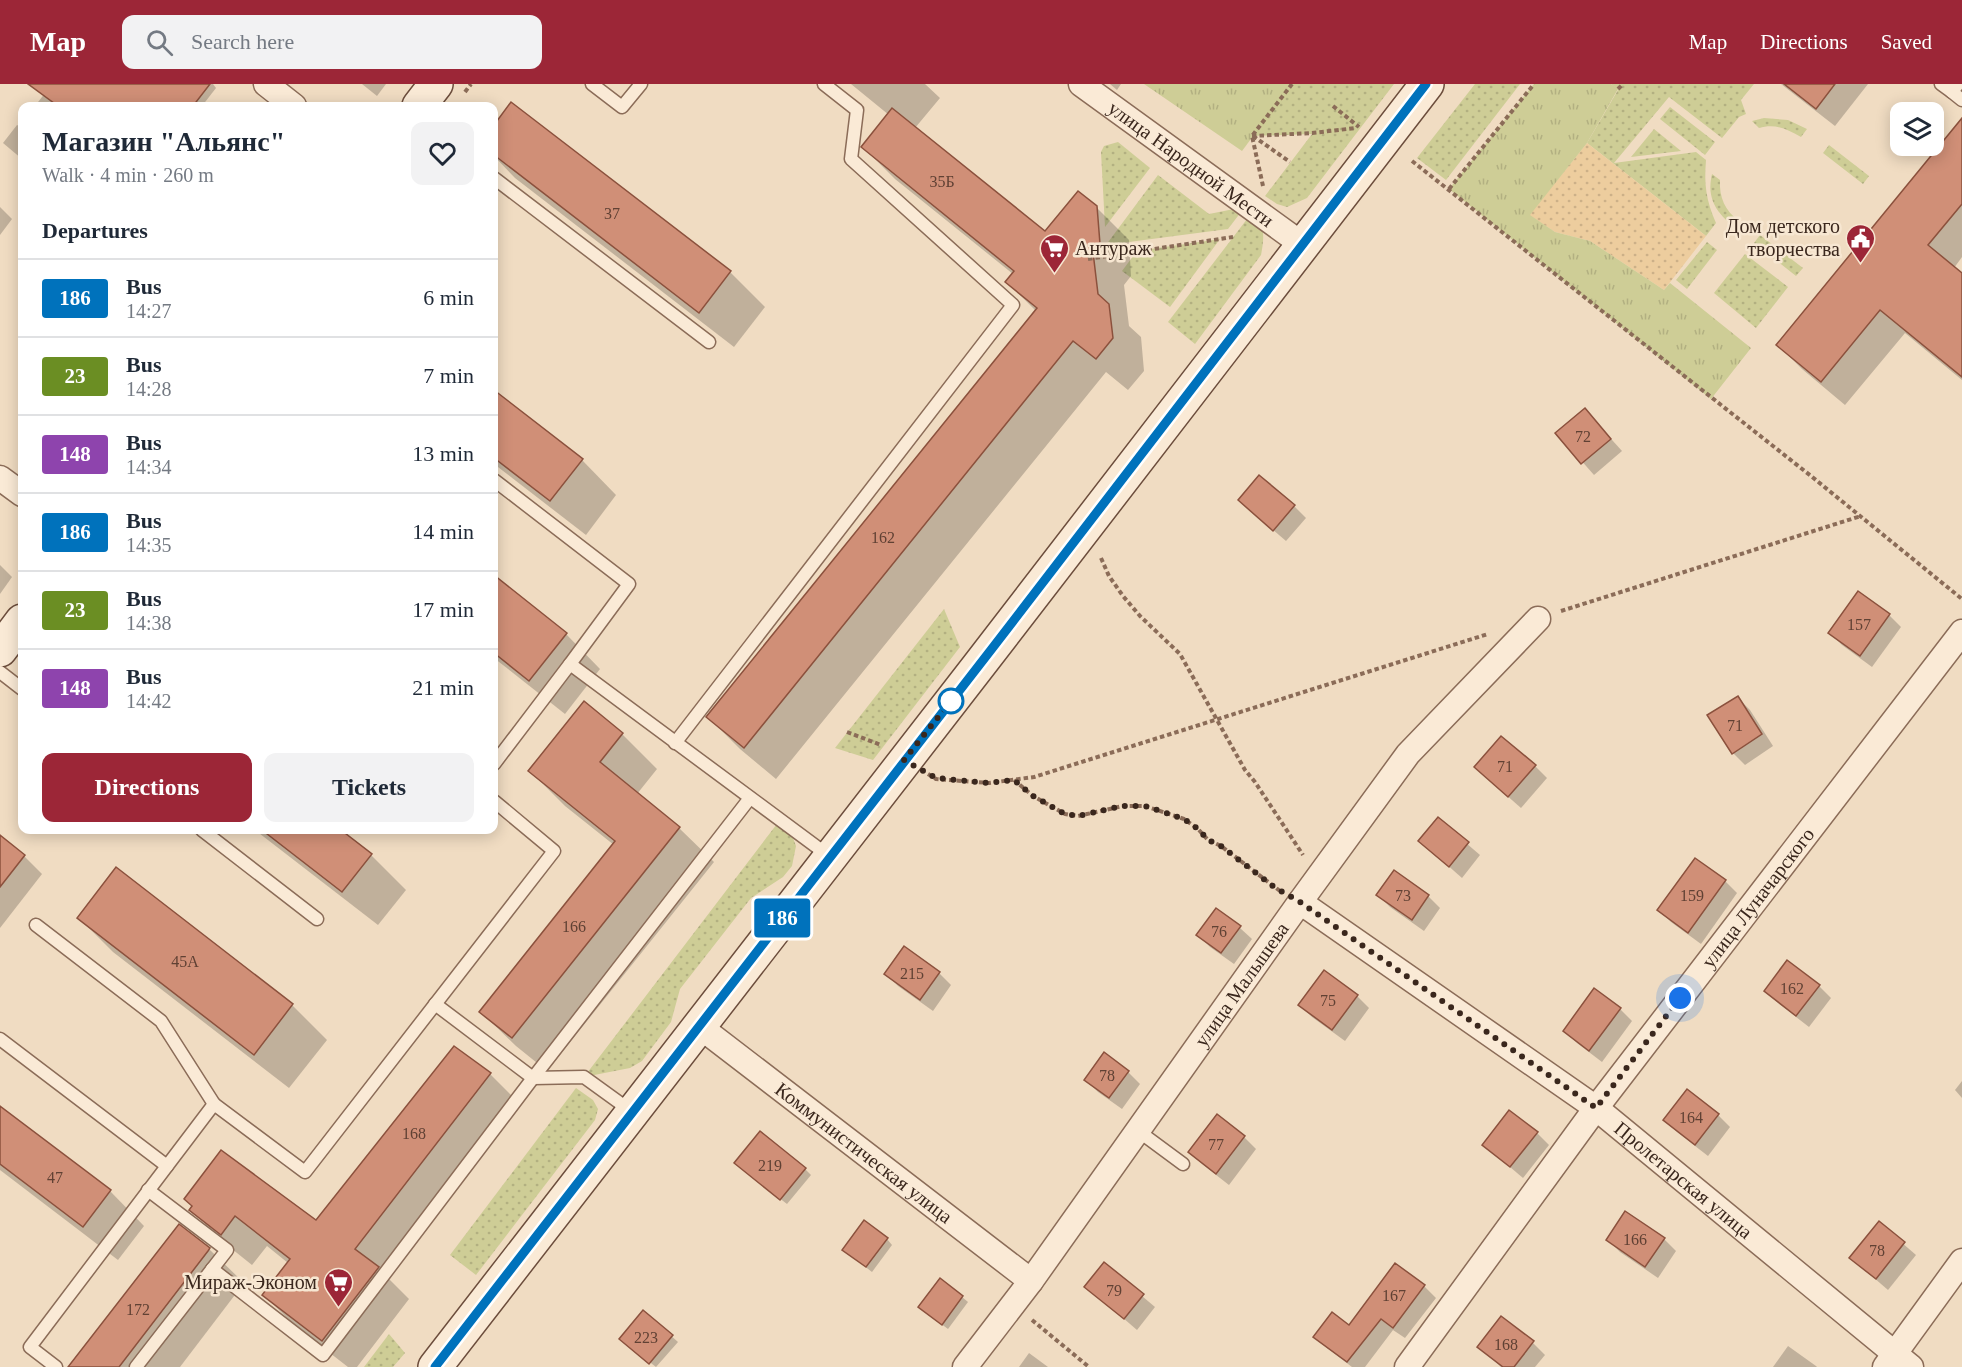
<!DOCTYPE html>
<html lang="en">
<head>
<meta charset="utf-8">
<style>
	:root { --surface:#fff; --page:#f2f2f3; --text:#1f2937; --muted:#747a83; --line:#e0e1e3; --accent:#9c2637 }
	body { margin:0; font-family:Georgia,serif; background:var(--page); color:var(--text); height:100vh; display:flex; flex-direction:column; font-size:22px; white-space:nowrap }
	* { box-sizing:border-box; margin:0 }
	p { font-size:20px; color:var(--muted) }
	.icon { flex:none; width:33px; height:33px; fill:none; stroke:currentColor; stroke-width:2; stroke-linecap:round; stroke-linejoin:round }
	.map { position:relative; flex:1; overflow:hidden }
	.side { position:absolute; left:18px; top:18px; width:480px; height:732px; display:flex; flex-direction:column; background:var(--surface); border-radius:12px; box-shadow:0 3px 15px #0003 }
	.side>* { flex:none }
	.badge { padding:0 12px; border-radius:4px; font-size:21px; line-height:39px }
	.controls { position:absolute; left:1890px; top:18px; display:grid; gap:12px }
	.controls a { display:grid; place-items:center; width:54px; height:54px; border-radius:12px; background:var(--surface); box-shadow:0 3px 15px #0003; font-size:30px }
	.you { position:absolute; width:30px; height:30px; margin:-15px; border:4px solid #fff; border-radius:50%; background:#1a73e8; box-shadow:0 0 0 9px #1a73e833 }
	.map>.badge { position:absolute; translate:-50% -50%; box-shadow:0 0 0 3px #fff }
	h2 { padding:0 24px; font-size:22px; line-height:54px }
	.round { display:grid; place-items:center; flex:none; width:63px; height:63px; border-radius:12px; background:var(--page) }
	.head { display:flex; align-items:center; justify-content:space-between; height:102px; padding:0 24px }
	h1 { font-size:28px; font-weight:800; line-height:45px }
	.cta { display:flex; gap:12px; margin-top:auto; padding:12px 24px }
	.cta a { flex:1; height:69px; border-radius:12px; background:var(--accent); color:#fff; font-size:24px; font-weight:800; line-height:69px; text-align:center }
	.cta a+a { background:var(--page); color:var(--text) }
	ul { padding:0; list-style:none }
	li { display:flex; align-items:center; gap:18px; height:78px; padding:0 24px; border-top:2px solid var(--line) }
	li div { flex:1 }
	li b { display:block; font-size:22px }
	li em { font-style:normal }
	li .badge { min-width:66px; font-weight:700; text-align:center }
	header { display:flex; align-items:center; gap:36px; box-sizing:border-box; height:84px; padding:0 30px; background:var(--accent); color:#fff }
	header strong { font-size:28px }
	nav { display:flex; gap:33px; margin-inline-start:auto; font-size:21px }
	.search { width:420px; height:54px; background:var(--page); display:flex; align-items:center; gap:15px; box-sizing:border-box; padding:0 21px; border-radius:12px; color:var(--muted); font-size:22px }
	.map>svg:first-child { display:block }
</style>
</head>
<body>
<header>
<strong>Map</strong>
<div class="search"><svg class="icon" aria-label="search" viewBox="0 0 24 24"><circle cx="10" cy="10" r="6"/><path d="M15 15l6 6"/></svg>Search here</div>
<nav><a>Map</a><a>Directions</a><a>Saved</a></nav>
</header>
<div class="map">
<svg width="1962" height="1283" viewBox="0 0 1962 1283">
	<defs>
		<pattern id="grass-dots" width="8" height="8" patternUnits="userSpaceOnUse" patternTransform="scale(1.5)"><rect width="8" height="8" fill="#cecd96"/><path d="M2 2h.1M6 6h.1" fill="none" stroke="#b2b081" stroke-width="1.8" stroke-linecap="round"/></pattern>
		<pattern id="sand-dots" width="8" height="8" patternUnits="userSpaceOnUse" patternTransform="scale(1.5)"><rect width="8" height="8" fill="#edcd9e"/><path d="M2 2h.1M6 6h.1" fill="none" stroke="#ccb088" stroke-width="1.8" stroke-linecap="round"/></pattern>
		<pattern id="park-tufts" width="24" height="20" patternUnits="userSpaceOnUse" patternTransform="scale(1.5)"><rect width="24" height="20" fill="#cecd96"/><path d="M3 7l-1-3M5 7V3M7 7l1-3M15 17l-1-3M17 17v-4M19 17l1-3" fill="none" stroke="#b2b081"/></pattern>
	</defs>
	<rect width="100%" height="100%" fill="#f0dcc2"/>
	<!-- grass -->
	<g fill="url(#grass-dots)">
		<polygon points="1292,0 1394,0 1307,114 1287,123 1277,120 1265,112 1312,50 1252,52"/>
		<polygon points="1475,0 1520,0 1446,96 1417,74"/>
		<path d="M1611,0H1754L1741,16L1746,30L1739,33L1722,54L1669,13L1614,79L1696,68L1706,76C1704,101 1706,116 1716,139L1706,152L1587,59L1618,6Z"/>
		<polygon points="1670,23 1715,58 1705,71 1660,35"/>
		<path d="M1764,34L1788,36L1807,45L1801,53C1787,45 1775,39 1759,44L1752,37Z"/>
		<polygon points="1654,45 1681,67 1631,73"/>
		<polygon points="1118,58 1150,84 1105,143 1101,68 1104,62"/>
		<polygon points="1829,61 1869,92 1863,100 1823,69"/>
		<path d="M1712,90L1720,96C1719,113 1725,127 1739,137L1735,144C1717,129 1706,115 1712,90Z"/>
		<polygon points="1158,91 1209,130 1234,125 1241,128 1228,145 1106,161"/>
		<path d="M1254,126C1264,144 1265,150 1261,171L1195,260L1168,238Z"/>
		<polygon points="1760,151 1803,184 1796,192 1754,159"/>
		<polygon points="1220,155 1170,223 1122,187 1137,167"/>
		<polygon points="1707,158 1717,166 1687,205 1676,196"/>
		<polygon points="1745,170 1788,203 1756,244 1714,209"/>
		<polygon points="944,525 960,563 873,676 835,664"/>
		<polygon points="780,736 791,749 796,762 792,782 783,793 751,814 680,905 671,938 642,977 630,984 584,993"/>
		<polygon points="576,1004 593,1016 598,1025 595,1036 476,1191 450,1171"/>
		<polygon points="389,1250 405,1269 393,1283 364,1283"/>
	</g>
	<!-- sand -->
	<polygon fill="url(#sand-dots)" points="1587,59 1706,152 1664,206 1590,157 1555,148 1529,131"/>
	<!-- park -->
	<g fill="url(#park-tufts)">
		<polygon points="1144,0 1292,0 1242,67"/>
		<polygon points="1534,0 1611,0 1618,5 1587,59 1530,131 1555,148 1590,157 1664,206 1670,199 1751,264 1711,315 1449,105"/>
	</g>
	<!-- shadow -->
	<g fill="#0003">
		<polygon points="52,0 213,0 216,4 202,22 35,22"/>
		<polygon points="362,0 386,0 377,12"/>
		<polygon points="851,0 925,0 940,14 915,44 1045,149 1096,123 1129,156 1131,192 1124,201 1129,242 1141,253 1144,287 1128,306 1106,288 776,695 740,665 708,633 1036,227 1007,198 1013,190 895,95 863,63 889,31"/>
		<polygon points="1110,0 1121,0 1117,6"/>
		<polygon points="1781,0 1868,0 1835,42"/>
		<polygon points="512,20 730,188 765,223 734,263 515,94 494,72 494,43"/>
		<polygon points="1962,36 1962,173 1954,184 1962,191 1962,296 1905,249 1845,321 1802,285 1778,261"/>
		<polygon points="22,38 22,75 3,59 17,41 19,42"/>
		<polygon points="0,123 12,135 0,151"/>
		<polygon points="494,308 582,376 616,411 586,451 494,380"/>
		<polygon points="1585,326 1622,367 1594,391 1557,349"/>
		<polygon points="1294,422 1306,434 1286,457 1252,428"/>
		<polygon points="0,481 12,493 0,510"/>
		<polygon points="494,493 566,550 600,585 565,630 494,574"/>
		<polygon points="1889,531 1901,543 1872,583 1842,561 1830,549"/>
		<polygon points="1738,614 1750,626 1773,662 1745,681 1733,669"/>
		<polygon points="622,650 657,685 637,710 679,744 714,778 547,987 516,962 481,928 614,761 565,722 530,687"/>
		<polygon points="1535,682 1547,694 1521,724 1488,695"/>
		<polygon points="1438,735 1480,771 1462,794 1420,757"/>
		<polygon points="255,746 338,746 371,771 406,806 378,841"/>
		<polygon points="0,753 24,772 42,790 0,844"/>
		<polygon points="116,785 292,921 327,956 289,1004 113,868 79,834"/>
		<polygon points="1394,788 1428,812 1440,824 1424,847 1390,823 1378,811"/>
		<polygon points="1725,797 1737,809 1701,860 1671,838 1659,826"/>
		<polygon points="1216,826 1240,844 1252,855 1234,880 1210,863 1198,851"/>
		<polygon points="1325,888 1357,912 1369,924 1345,957 1312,933 1300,921"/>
		<polygon points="939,889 951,901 933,927 898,902 886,890"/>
		<polygon points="1819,902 1831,914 1809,943 1778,919 1766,907"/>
		<polygon points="1620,925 1632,937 1602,978 1577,959 1565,947"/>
		<polygon points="1104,970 1128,988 1140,1000 1122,1025 1098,1008 1086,996"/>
		<polygon points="490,990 521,1021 388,1194 409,1215 357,1283 348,1283 295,1242 264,1211 288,1179 267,1162 252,1181 222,1157 191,1126 316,1138"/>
		<polygon points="1962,997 1962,1014 1955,1006"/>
		<polygon points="0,1024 110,1107 144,1142 118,1176 0,1086"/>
		<polygon points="1718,1031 1730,1043 1708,1072 1677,1048 1665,1036"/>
		<polygon points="1537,1049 1549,1061 1523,1094 1484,1061"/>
		<polygon points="1244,1053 1256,1065 1229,1101 1202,1080 1190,1068"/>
		<polygon points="741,1084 805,1085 811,1091 787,1120"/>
		<polygon points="1879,1139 1916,1171 1888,1206 1851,1174"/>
		<polygon points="179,1142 209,1165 244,1199 180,1283 72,1283"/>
		<polygon points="887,1155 892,1161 872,1188 850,1171"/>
		<polygon points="1664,1155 1676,1167 1658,1194 1620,1168 1608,1156"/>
		<polygon points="1104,1180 1155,1223 1137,1246 1086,1202"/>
		<polygon points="1424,1202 1436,1214 1405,1254 1393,1246 1365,1283 1352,1283 1327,1264 1315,1252 1350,1243"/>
		<polygon points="962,1213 968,1218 948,1245 925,1228"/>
		<polygon points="644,1228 678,1258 656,1283 627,1260"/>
		<polygon points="1502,1235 1533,1259 1545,1271 1535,1283 1501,1283 1479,1263"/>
		<polygon points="1788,1262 1816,1282 1817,1283 1773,1283"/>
		<polygon points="1029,1269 1048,1283 1019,1283"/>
	</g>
	<!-- building -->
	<g fill="#d08f77" stroke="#8b513d" stroke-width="1.5">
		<polygon points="28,0 210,0 193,22 58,22"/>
		<polygon points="1784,0 1835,0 1816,25"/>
		<polygon points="511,18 731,187 699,229 494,71 494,41"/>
		<polygon points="892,24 1045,147 1078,107 1097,122 1100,160 1093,168 1098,210 1109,220 1113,254 1096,275 1073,257 744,664 706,633 1037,224 1005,198 1014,187 861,63"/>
		<polygon points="1962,34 1962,120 1928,161 1962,189 1962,293 1880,226 1821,298 1776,261"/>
		<polygon points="494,306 583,375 550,417 494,374"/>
		<polygon points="1585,324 1611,355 1581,380 1555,349"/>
		<polygon points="1259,391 1295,421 1273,447 1238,416"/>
		<polygon points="494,491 567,549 529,597 494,569"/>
		<polygon points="1858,507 1890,530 1860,572 1828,549"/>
		<polygon points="1738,612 1762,650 1732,670 1707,631"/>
		<polygon points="584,617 623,649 600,678 680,743 512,954 479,928 615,757 528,687"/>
		<polygon points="1501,652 1536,681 1508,713 1474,683"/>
		<polygon points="1438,733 1469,758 1449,783 1418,757"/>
		<polygon points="262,746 341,746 372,770 342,808"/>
		<polygon points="0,751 25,771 0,803"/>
		<polygon points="1695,774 1726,796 1688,849 1657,826"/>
		<polygon points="116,783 293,920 254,971 77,834"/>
		<polygon points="1394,786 1429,811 1412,836 1376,811"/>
		<polygon points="1216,824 1241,842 1221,869 1196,851"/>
		<polygon points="904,862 940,888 920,916 884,890"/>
		<polygon points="1787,876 1820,901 1796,932 1764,907"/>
		<polygon points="1324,886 1358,911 1332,946 1298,921"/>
		<polygon points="1594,904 1621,924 1589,967 1563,947"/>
		<polygon points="454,962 491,989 355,1165 379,1183 322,1257 262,1211 290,1175 235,1132 221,1151 189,1126 192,1122 184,1115 221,1066 316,1136"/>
		<polygon points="1104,968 1129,987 1109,1014 1084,996"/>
		<polygon points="1687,1005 1719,1030 1695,1061 1663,1036"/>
		<polygon points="0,1022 111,1106 83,1143 0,1080"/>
		<polygon points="1509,1026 1538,1048 1510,1083 1482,1061"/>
		<polygon points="1217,1030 1245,1052 1216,1090 1188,1068"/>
		<polygon points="760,1047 806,1084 780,1116 734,1079"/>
		<polygon points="1625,1127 1665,1154 1645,1183 1606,1156"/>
		<polygon points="864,1136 888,1154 866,1183 842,1166"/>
		<polygon points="1879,1137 1905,1158 1876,1195 1849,1174"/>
		<polygon points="179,1140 210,1164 208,1167 119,1283 68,1283"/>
		<polygon points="1104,1178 1144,1210 1124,1235 1084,1203"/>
		<polygon points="1395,1179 1425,1201 1393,1244 1381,1235 1347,1278 1313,1253 1332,1228 1349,1241"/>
		<polygon points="940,1194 963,1212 942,1241 918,1223"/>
		<polygon points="643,1226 673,1251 649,1280 619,1255"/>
		<polygon points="1501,1232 1534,1257 1514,1283 1503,1283 1477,1263"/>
	</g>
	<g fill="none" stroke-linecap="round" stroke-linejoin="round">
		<defs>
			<g id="lane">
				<polyline points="592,0 622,23 641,0"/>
				<polyline points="1941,0 1952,8"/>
				<polyline points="1958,0 1952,8 1962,16"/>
				<polyline points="494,94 709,258"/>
				<polyline points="494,396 629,500 570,580"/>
				<polyline points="0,588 22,605"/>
				<polyline points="675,659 1013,221 851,75 857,26 824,0"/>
				<polyline points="494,680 570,580 829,772"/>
				<polyline points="202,746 317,835"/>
				<polyline points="36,841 161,937 214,1020"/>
				<polyline points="435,920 533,994 584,993 631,1027"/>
				<polyline points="0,955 167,1082 30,1263 56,1283"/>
				<polyline points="1137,1046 1183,1080"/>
				<polyline points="167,1082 214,1020 305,1088 554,767 494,717"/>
				<polyline points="212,1185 323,1271 533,994 750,714"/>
				<polyline points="136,1283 227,1166 148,1106"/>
			</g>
			<g id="street">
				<polyline points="266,0 294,22"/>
				<path id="s1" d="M1081,0L1303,161"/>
				<polyline points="0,394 22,410"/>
				<path id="s2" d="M1300,818L1596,1024L1911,1283"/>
				<path id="s3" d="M699,942L1031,1197"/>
				<path id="s4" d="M965,1283L1031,1197L1300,818L1408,670L1538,535"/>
				<path id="s5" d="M1407,1283L1596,1024L1962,548"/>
				<polyline points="1885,1283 1962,1177"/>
			</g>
			<g id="secondary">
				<polyline points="419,22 436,0"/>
				<polyline points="0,566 22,537"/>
				<polyline points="435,1283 980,580 1427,0"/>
			</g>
		</defs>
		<!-- lane casing -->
		<use href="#lane" stroke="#8b6c58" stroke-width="15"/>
		<!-- street casing -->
		<use href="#street" stroke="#8b6c58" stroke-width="27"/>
		<!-- secondary casing -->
		<use href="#secondary" stroke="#6c4d3c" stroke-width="36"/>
		<!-- path -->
		<g stroke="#8b6c58" stroke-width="4" stroke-dasharray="4.5 3" stroke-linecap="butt">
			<polyline points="1618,5 1623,0"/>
			<polyline points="465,8 471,0"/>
			<polyline points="1333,22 1359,43"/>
			<polyline points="1252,52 1312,49 1356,44"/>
			<polyline points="1253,52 1290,78"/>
			<polyline points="1412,77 1811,392 1962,515"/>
			<polyline points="1263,102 1252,52 1292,0"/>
			<polyline points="1449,105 1534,0"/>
			<polyline points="1088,175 1233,153"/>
			<polyline points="1101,474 1109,492 1123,512 1140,532 1180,570 1245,686 1255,698 1303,771"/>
			<polyline points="1561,527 1861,432"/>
			<polyline points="847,648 881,661"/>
			<polyline points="928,690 936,695 989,699 1034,693 1488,550"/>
			<polyline points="1014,696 1033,712 1065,730 1078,732 1123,722 1145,722 1184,735 1198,745 1208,756 1221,762 1280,807"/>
			<polyline points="1032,1236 1089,1283"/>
		</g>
		<!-- lane -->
		<use href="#lane" stroke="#faead6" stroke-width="12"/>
		<!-- street -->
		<use href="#street" stroke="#faead6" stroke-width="24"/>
		<!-- secondary -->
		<use href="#secondary" stroke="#faead6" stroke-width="33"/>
	</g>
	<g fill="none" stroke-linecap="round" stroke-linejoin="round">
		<defs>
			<polyline id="line" points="435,1283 994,562 1426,0"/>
		</defs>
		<!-- line casing -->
		<use href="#line" stroke="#fff" stroke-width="14"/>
		<!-- line -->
		<use href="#line" stroke="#0072bc" stroke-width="9"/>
		<!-- walk -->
		<polyline stroke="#3a271d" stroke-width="6" stroke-dasharray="0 10.8" points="951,617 904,676 936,694 989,699 1014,696 1033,712 1065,730 1078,732 1122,722 1145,722 1184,735 1198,745 1208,756 1221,762 1274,803 1300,818 1596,1024 1680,914"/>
	</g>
	<!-- icons -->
	<defs>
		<symbol id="civic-pin" viewBox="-11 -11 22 30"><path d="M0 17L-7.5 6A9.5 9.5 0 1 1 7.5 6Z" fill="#9c2637" stroke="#f7e7d2"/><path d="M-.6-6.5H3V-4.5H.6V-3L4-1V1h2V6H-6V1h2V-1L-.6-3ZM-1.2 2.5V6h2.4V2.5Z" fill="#fff"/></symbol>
		<symbol id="supermarket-pin" viewBox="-11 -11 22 30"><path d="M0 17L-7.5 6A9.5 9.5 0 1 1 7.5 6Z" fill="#9c2637" stroke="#f7e7d2"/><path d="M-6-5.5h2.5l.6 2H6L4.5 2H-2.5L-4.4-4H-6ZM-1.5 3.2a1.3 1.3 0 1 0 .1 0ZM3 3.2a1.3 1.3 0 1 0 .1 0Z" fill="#fff"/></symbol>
	</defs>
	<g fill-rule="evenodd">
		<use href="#civic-pin" x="1844" y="138" width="33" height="45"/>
		<use href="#supermarket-pin" x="1038" y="148" width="33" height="45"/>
		<use href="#supermarket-pin" x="322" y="1182" width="33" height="45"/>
	</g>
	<!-- markers -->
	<circle fill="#fff" stroke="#0072bc" stroke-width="3" cx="951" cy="617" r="12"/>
	<g text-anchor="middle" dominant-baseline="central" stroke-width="5" stroke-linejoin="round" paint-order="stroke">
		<!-- number labels -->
		<g font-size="16" fill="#604134">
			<text x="942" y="97">35Б</text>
			<text x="612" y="129">37</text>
			<text x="1583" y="352">72</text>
			<text x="883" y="453">162</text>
			<text x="1859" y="540">157</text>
			<text x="1735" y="641">71</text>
			<text x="1505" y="682">71</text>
			<text x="1403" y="811">73</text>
			<text x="1692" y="811">159</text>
			<text x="574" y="842">166</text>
			<text x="1219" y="847">76</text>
			<text x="185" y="877">45А</text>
			<text x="912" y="889">215</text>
			<text x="1792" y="904">162</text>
			<text x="1328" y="916">75</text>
			<text x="1107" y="991">78</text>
			<text x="1691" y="1033">164</text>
			<text x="414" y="1049">168</text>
			<text x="1216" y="1060">77</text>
			<text x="770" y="1081">219</text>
			<text x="55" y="1093">47</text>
			<text x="1635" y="1155">166</text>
			<text x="1877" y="1166">78</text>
			<text x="1114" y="1206">79</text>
			<text x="1394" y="1211">167</text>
			<text x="138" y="1225">172</text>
			<text x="646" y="1253">223</text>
			<text x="1506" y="1260">168</text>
		</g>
		<!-- street labels -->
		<g font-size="20" fill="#3a271d" stroke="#f7e7d2">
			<text stroke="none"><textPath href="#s1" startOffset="136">улица Народной Мести</textPath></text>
			<text stroke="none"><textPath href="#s5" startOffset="586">улица Луначарского</textPath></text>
			<text stroke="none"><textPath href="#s4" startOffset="472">улица Малышева</textPath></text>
			<text stroke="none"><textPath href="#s3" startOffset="208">Коммунистическая улица</textPath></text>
			<text stroke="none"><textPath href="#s2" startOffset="474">Пролетарская улица</textPath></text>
		</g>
		<!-- poi labels -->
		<g font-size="20" fill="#3a271d" stroke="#f7e7d2" text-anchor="end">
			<text x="1840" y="142">Дом детского<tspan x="1840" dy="23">творчества</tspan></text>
			<text x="1075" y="164" text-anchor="start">Антураж</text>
			<text x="317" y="1198">Мираж-Эконом</text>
		</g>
	</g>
</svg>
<div class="controls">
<a><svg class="icon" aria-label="layers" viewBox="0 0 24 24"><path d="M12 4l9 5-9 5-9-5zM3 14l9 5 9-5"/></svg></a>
</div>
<div class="you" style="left:1680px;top:914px"></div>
<b class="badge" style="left:782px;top:834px;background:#0072bc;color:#fff">186</b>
<section class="side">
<div class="head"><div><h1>Магазин &quot;Альянс&quot;</h1><p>Walk · 4 min · 260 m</p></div><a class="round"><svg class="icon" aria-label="heart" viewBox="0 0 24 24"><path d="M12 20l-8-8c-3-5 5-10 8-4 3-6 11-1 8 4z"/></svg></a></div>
<h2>Departures</h2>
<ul>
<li><span class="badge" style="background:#0072bc;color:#fff">186</span><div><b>Bus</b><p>14:27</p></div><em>6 min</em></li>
<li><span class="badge" style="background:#6b8e23;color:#fff">23</span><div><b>Bus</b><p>14:28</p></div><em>7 min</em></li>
<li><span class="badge" style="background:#8e44ad;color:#fff">148</span><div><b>Bus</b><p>14:34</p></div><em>13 min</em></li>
<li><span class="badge" style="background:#0072bc;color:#fff">186</span><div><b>Bus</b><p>14:35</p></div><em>14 min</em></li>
<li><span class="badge" style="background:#6b8e23;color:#fff">23</span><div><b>Bus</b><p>14:38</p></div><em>17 min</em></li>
<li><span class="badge" style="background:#8e44ad;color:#fff">148</span><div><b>Bus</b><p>14:42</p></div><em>21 min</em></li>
</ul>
<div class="cta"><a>Directions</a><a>Tickets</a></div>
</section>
</div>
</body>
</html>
